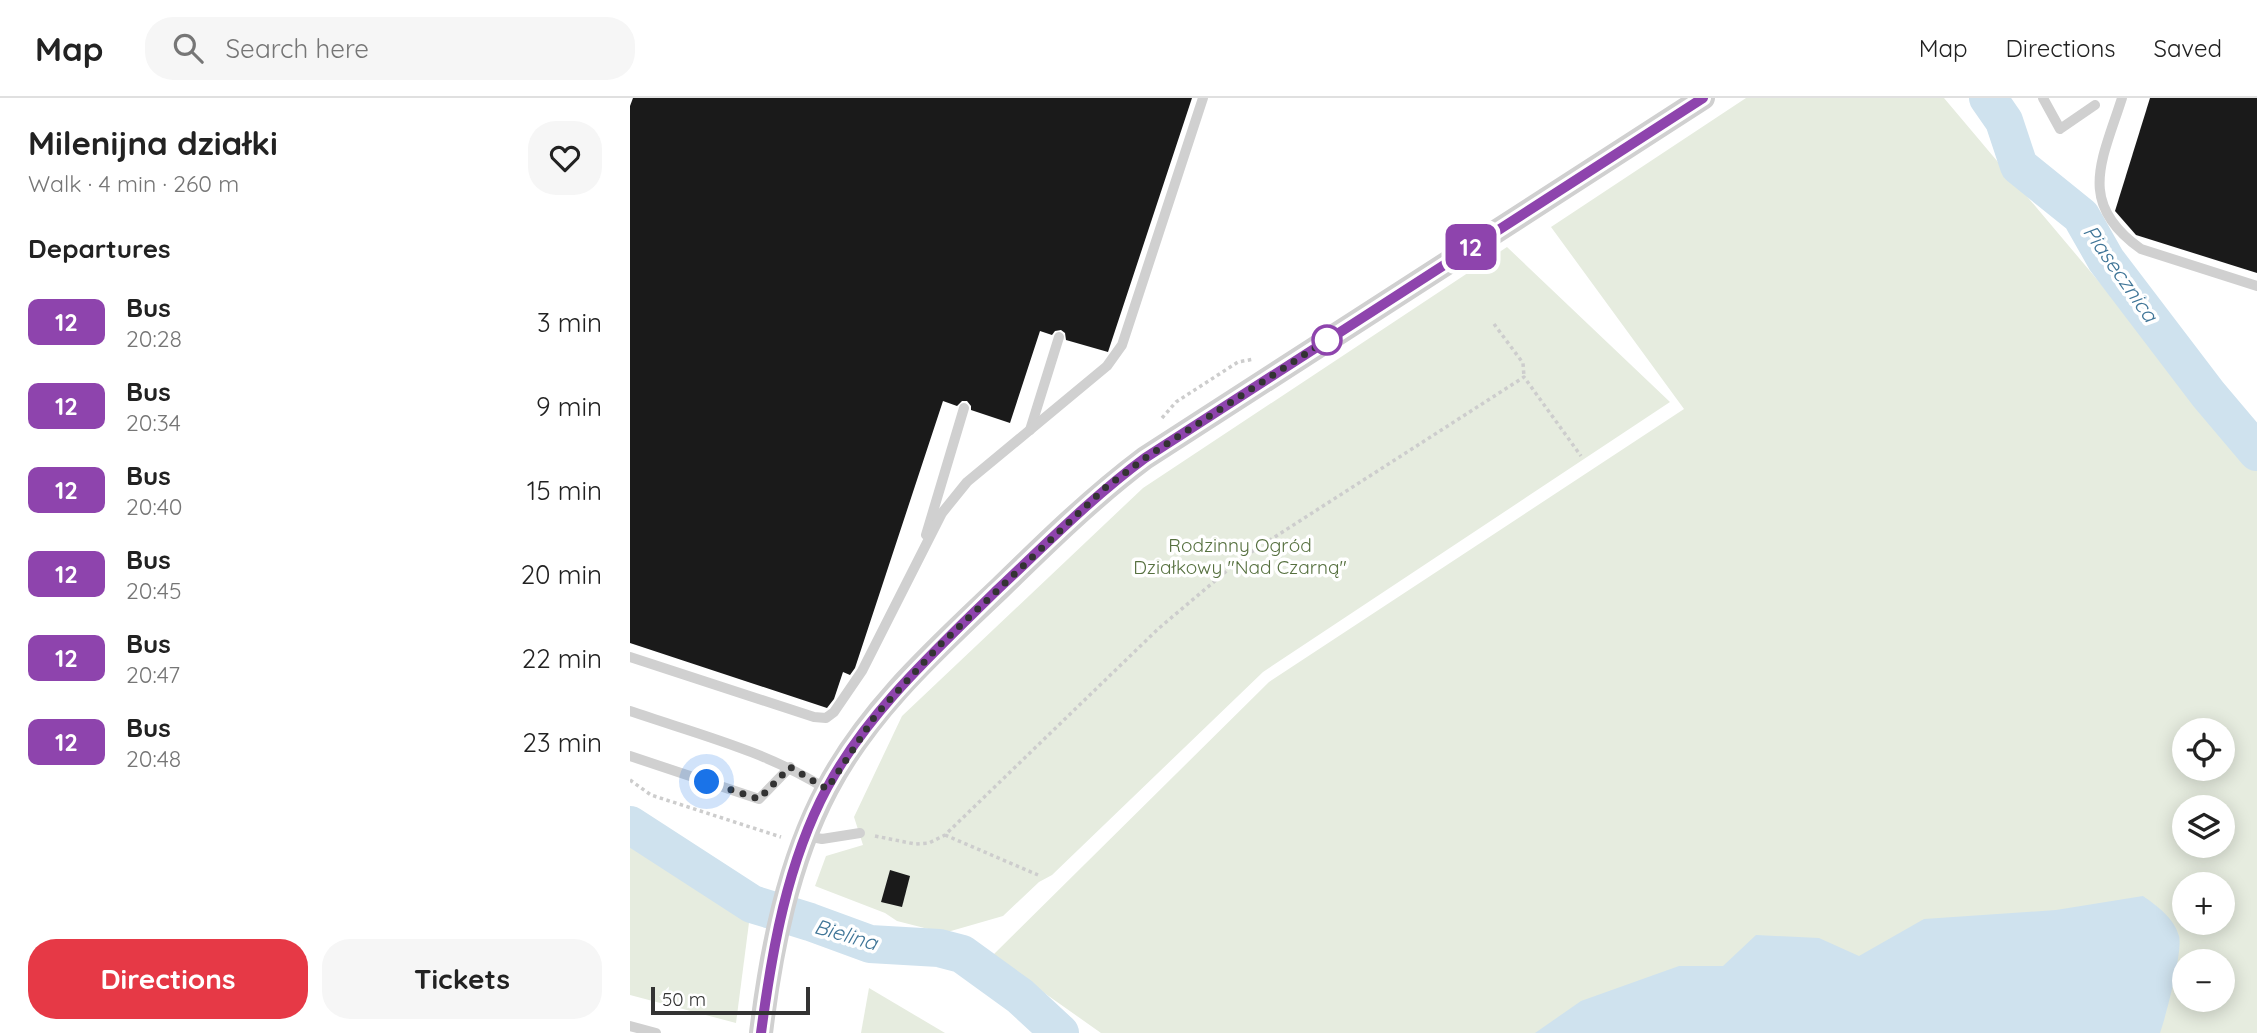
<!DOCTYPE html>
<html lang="en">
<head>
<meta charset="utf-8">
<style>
	:root { --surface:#fff; --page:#f6f6f6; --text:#222; --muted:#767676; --line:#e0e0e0; --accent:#e63946 }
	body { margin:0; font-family:Quicksand,sans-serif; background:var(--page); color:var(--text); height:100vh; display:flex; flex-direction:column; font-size:26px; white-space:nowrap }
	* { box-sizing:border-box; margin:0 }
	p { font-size:23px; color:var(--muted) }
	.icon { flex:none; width:38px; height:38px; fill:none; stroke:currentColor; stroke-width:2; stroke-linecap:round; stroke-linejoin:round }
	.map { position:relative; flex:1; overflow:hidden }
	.details { display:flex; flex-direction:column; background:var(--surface); width:630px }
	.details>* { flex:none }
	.badge { padding:0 14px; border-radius:10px; font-size:24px; line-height:46px }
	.buttons { position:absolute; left:1542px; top:620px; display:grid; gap:14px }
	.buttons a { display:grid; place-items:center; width:63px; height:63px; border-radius:50%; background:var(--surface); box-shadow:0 4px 18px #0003; font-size:35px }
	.scale { position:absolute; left:21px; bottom:18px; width:159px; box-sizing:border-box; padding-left:7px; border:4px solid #333; border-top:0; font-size:19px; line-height:24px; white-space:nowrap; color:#333; -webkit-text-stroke:5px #fff; paint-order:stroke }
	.you { position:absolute; width:35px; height:35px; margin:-18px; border:5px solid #fff; border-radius:50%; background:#1a73e8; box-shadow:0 0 0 10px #1a73e833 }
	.map>.badge { position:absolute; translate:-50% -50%; box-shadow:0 0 0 4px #fff }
	h2 { padding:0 28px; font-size:26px; line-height:63px }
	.round { display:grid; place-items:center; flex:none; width:74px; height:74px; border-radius:28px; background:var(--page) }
	.summary { display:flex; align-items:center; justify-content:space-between; height:119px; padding:0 28px }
	h1 { font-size:33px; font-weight:700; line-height:52px }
	.cta { display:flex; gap:14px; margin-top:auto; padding:14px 28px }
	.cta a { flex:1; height:80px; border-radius:28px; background:var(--accent); color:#fff; font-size:28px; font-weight:700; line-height:80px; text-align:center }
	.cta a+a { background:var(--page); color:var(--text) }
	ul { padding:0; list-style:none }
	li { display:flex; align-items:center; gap:21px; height:84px; padding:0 28px }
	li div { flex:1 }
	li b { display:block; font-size:26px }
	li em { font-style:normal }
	li .badge { min-width:77px; font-weight:700; text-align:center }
	header { display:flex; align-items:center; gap:42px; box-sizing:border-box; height:98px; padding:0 35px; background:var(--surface); border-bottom:2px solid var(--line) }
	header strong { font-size:33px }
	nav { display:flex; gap:38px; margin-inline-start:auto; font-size:24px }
	.search { width:490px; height:63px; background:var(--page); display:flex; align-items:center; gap:18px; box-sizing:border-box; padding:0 24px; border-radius:28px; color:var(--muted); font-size:26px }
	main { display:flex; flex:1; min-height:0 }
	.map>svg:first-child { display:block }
</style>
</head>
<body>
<header>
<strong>Map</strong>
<div class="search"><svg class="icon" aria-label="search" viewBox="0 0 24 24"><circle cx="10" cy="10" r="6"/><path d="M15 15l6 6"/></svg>Search here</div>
<nav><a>Map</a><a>Directions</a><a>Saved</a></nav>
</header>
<main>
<section class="details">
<div class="summary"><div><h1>Milenijna działki</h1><p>Walk · 4 min · 260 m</p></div><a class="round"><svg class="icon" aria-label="heart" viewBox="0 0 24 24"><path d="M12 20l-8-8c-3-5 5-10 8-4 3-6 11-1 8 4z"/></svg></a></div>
<h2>Departures</h2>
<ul>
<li><span class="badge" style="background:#8e44ad;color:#fff">12</span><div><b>Bus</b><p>20:28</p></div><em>3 min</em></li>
<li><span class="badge" style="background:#8e44ad;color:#fff">12</span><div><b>Bus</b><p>20:34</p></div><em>9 min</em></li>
<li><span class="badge" style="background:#8e44ad;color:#fff">12</span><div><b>Bus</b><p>20:40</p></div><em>15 min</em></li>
<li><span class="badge" style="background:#8e44ad;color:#fff">12</span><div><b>Bus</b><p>20:45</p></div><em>20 min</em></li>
<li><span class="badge" style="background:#8e44ad;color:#fff">12</span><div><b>Bus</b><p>20:47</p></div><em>22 min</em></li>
<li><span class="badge" style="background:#8e44ad;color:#fff">12</span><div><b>Bus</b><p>20:48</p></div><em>23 min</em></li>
</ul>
<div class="cta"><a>Directions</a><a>Tickets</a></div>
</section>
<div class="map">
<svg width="1627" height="935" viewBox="0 0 1627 935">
	<rect width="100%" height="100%" fill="#fff"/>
	<!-- green -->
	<g fill="#e6ecdf" fill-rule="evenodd">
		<path d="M1116,0H1314L1627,371V935H471L362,858L639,584L1054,311L921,129ZM1554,632H1592V670H1554ZM1554,709H1592V747H1554ZM1554,786H1592V824H1554ZM1554,863H1592V901H1554Z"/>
		<polygon points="877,149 1040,304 633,574 422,777 409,784 373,818 314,835 267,823 255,815 185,788 196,758 233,747 224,719 272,618 513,390"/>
		<polygon points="0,738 120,817 106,925 0,897"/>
		<polygon points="239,890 315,935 231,935"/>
	</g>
	<!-- water -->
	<path fill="#cfe2ee" d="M1513,798C1527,808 1544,820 1549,838C1553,853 1536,918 1530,935H905L951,903L1049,868H1093L1126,837L1189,840L1229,858L1294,821L1426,812Z"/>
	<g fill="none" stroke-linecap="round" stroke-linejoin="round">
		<!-- river -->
		<g stroke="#cfe2ee" stroke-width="38">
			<polyline points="1358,0 1374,23 1389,68 1451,118 1476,162 1578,296 1627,354"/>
			<polyline points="0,727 122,806 180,824 240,846 309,850 332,856 390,898 430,935"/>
		</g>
	</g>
	<!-- building -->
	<g fill="#1a1a1a">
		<polygon points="3,0 562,0 478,254 436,242 435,235 431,232 425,233 422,237 410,233 380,325 341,312 341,308 337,303 332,303 327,308 313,303 225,570 220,577 213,574 204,601 197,610 0,545 0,8"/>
		<polygon points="1520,0 1627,0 1627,175 1506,137 1485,113"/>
		<polygon points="260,772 280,778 272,809 251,804"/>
	</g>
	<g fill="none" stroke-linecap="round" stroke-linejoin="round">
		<!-- path -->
		<g stroke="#cdcdcd" stroke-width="3.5" stroke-dasharray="3.5 3.5" stroke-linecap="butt">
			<polyline points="864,226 893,265 894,279"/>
			<polyline points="532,320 546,304 608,264 624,261"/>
			<polyline points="0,682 21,697 151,739"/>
			<polyline points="315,737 408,777"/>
			<polyline points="245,738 285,746 299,745 315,737 528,531 612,460 894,279 951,358"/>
		</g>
		<!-- service -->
		<g stroke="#d0d0d0" stroke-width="10">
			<polyline points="1413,0 1430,31 1465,7"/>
			<path d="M1492,0C1472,63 1446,105 1511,151L1627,188"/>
			<polyline points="400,332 429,239"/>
			<polyline points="296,437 334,310"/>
			<polyline points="0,559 184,619 196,620 204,614 232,573 312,415 337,384 477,268 492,247 573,0"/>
			<path d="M0,613C67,636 136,653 196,691"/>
			<polyline points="0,658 129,701 160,669"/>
			<polyline points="177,738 192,741 230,735"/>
			<polyline points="0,928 26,935"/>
		</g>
		<!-- tertiary -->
		<path stroke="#d0d0d0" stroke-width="24" d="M131,935C141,852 158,765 197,691C238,612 306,551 369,491C416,445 463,399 515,360L1073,0"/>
	</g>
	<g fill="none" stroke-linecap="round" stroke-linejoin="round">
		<defs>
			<path id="line" d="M131,935C142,852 157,765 197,690C238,614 304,554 365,494C414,448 461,400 515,360L1073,0"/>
		</defs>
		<!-- line casing -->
		<use href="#line" stroke="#fff" stroke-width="16"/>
		<!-- line -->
		<use href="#line" stroke="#8e44ad" stroke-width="10"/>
		<!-- walk -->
		<polyline stroke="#333" stroke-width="7" stroke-dasharray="0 12.6" points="77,684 129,701 160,669 197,691 245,618 264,597 310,547 475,390 515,360 697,242"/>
	</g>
	<!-- markers -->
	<circle fill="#fff" stroke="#8e44ad" stroke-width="3.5" cx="697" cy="242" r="14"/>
	<g text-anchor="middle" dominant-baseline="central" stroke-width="7" stroke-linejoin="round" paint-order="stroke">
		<!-- park labels -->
		<g font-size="19" fill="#56703f" stroke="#fff">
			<text x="610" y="447">Rodzinny Ogród<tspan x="610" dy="22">Działkowy "Nad Czarną"</tspan></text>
		</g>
		<!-- water labels -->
		<g font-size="21" font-style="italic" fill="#3f7597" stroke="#fff">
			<text transform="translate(1491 175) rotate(55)">Piasecznica</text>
			<text transform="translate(216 836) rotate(16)">Bielina</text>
		</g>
	</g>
</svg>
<div class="buttons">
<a><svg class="icon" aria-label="locate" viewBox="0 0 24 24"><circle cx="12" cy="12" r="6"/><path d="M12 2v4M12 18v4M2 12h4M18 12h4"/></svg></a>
<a><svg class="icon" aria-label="layers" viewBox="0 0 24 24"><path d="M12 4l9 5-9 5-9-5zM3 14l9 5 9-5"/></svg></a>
<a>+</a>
<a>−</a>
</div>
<div class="scale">50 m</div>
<div class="you" style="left:77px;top:684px"></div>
<b class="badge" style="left:841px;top:149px;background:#8e44ad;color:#fff">12</b>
</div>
</main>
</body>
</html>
